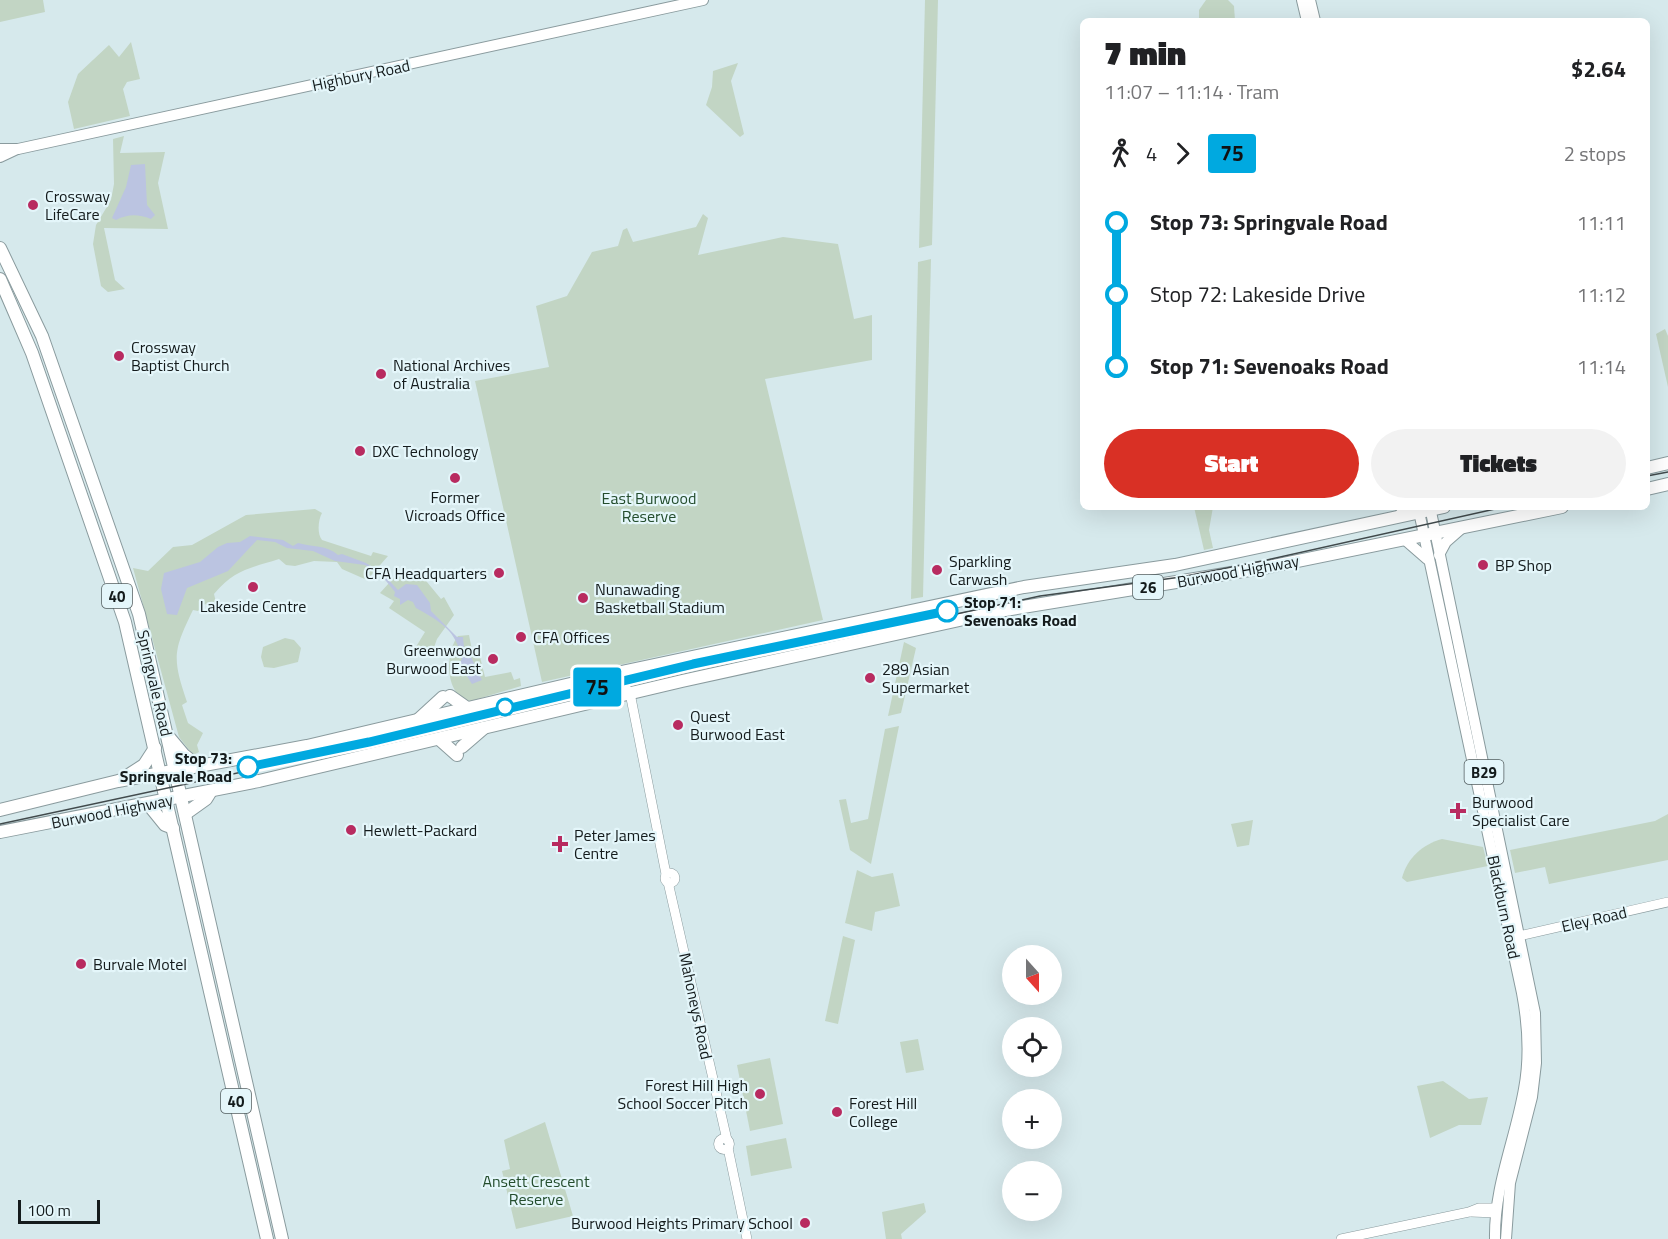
<!DOCTYPE html>
<html lang="en">
<head>
<meta charset="utf-8">
<style>
	:root { --surface:#fff; --page:#f2f2f2; --text:#202124; --muted:#757577; --accent:#d93025 }
	body { margin:0; font-family:"Titillium Web",sans-serif; background:var(--page); color:var(--text); height:100vh; display:flex; flex-direction:column; font-size:22px; white-space:nowrap }
	* { box-sizing:border-box; margin:0 }
	p { font-size:20px; color:var(--muted) }
	.icon { flex:none; width:33px; height:33px; fill:none; stroke:currentColor; stroke-width:2; stroke-linecap:round; stroke-linejoin:round }
	.map { position:relative; flex:1; overflow:hidden }
	.sheet { position:absolute; left:1080px; top:18px; width:570px; height:492px; display:flex; flex-direction:column; background:var(--surface); border-radius:9px; box-shadow:0 6px 24px #0002 }
	.sheet>* { flex:none }
	.badge { padding:0 12px; border-radius:4px; font-size:21px; line-height:39px }
	.needle { width:39px; rotate:159deg }
	.buttons { position:absolute; left:1002px; top:945px; display:grid; gap:12px }
	.buttons a { display:grid; place-items:center; width:60px; height:60px; border-radius:50%; background:var(--surface); box-shadow:0 6px 24px #0002; font-size:30px }
	.scale { position:absolute; left:18px; bottom:15px; width:82px; box-sizing:border-box; padding-left:6px; border:3px solid #141b1c; border-top:0; font-size:16px; line-height:21px; white-space:nowrap; color:#141b1c; -webkit-text-stroke:4px #e4f6fa; paint-order:stroke }
	.map>.badge { position:absolute; translate:-50% -50%; box-shadow:0 0 0 3px #fff }
	.legs { display:flex; align-items:center; gap:9px; height:66px; padding:0 24px; font-size:20px }
	.legs p { margin-inline-start:auto }
	.headline { display:flex; align-items:center; justify-content:space-between; height:102px; padding:0 24px }
	h1 { font-size:33px; font-weight:800; line-height:45px }
	.primary-button { display:flex; gap:12px; margin-top:auto; padding:12px 24px }
	.primary-button a { flex:1; height:69px; border-radius:36px; background:var(--accent); color:#fff; font-size:24px; font-weight:800; line-height:69px; text-align:center }
	.primary-button a+a { background:var(--page); color:var(--text) }
	ul { padding:0 24px; list-style:none }
	li { display:flex; align-items:center; gap:21px; height:72px; font-size:22px }
	li i { display:grid; place-items:center; width:9px; height:100%; margin:0 8px; background:currentColor }
	li i::after { content:''; width:15px; height:15px; margin:-8px; border:4px solid; border-radius:50%; background:var(--surface) }
	li p { margin-inline-start:auto }
	li:first-child i { background:linear-gradient(#0000 50%,currentColor 0) }
	li:last-child i { background:linear-gradient(currentColor 50%,#0000 0) }
	.map>svg:first-child { display:block }
</style>
</head>
<body>
<div class="map">
<svg width="1668" height="1239" viewBox="0 0 1668 1239">
	<rect width="100%" height="100%" fill="#d6e9ec"/>
	<!-- green -->
	<g fill="#c2d5c4">
		<polygon points="0,0 43,0 45,12 0,22"/>
		<polygon points="925,0 938,0 932,245 919,248"/>
		<polygon points="1206,0 1228,0 1234,6 1235,21 1199,21 1199,10"/>
		<polygon points="131,42 140,79 127,82 123,89 130,116 74,129 68,102 78,74 109,45 119,57"/>
		<polygon points="738,63 731,81 744,134 740,137 706,105 712,87 713,71"/>
		<polygon points="124,136 120,153 165,152 158,183 168,229 104,228 115,280 125,289 108,292 101,286 93,244 96,225 111,200 114,184 113,139"/>
		<polygon points="703,214 708,218 698,255 783,237 838,244 854,319 872,315 872,360 765,379 823,620 542,682 475,381 549,367 536,306 567,296 592,252 618,246 623,230 627,228 633,242 696,227"/>
		<polygon points="931,259 923,597 911,599 918,262"/>
		<polygon points="1665,329 1668,336 1668,387 1656,334"/>
		<polygon points="1194,507 1213,507 1209,530 1213,548 1204,550"/>
		<path d="M315,509L322,513C318,520 317,534 322,540L371,556L373,552L388,556L367,580L342,569L337,562L314,561L295,566L286,565L279,559C251,568 235,569 214,594L218,611L205,604L198,611L193,610C173,651 172,658 187,702L182,705L188,723L203,733L197,745L199,752L193,755L179,737L133,568L148,571L173,547L192,545L246,515Z"/>
		<polygon points="399,572 408,578 422,576 441,599 444,597 454,615 437,639 432,653 414,650 425,632 389,608 394,601 380,593"/>
		<path d="M469,635L472,650L478,649L485,677L511,672L514,680L520,678L521,686L471,701C444,697 445,652 458,636Z"/>
		<polygon points="285,638 294,640 301,648 298,662 274,668 264,667 261,657 263,647"/>
		<polygon points="904,642 916,648 901,713 888,716"/>
		<polygon points="899,726 871,864 850,850 839,800 846,799 851,823 868,819 885,729"/>
		<polygon points="1668,814 1668,860 1549,884 1545,867 1515,873 1510,850 1655,821"/>
		<polygon points="1253,820 1249,845 1237,847 1231,824"/>
		<path d="M1442,839L1483,847L1488,866L1407,882L1402,878C1407,858 1423,844 1442,839Z"/>
		<polygon points="857,870 872,877 893,873 900,906 875,912 872,931 845,923"/>
		<polygon points="843,936 855,940 838,1024 825,1021"/>
		<polygon points="918,1039 924,1070 906,1073 900,1042"/>
		<polygon points="770,1058 783,1124 750,1131 737,1065"/>
		<polygon points="1443,1081 1469,1099 1488,1097 1481,1125 1459,1125 1430,1138 1417,1086"/>
		<polygon points="545,1122 573,1216 516,1229 502,1171 510,1169 504,1140"/>
		<polygon points="786,1138 792,1168 751,1176 746,1146"/>
		<polygon points="924,1203 926,1212 901,1234 902,1239 886,1239 882,1212"/>
	</g>
	<!-- water -->
	<g fill="#bbc4e1">
		<path d="M145,164L147,205L155,215L151,219C138,214 128,214 116,220L112,218L126,187L131,165Z"/>
		<path d="M250,536L283,540L293,546L298,543C312,547 327,545 338,555L342,554L366,563L383,574L398,590L406,584L417,585L430,603L431,611L457,637H463L465,658L471,657L482,680L472,684L459,664L462,659C456,630 441,622 416,608L413,602L408,600L400,605V599L394,596L395,592L382,576L365,565L335,561L313,551L287,548L275,542L257,540L228,571L187,588L177,615L167,614L161,589L164,573L200,562L218,547L227,543L240,542Z"/>
	</g>
	<g fill="none" stroke-linecap="round" stroke-linejoin="round">
		<defs>
			<g id="secondary">
				<polyline points="604,676 621,682 630,693 666,874"/>
				<circle cx="670" cy="878" r="5"/>
				<polyline points="668,882 727,1140"/>
				<polyline points="1519,936 1668,902"/>
				<circle cx="724" cy="1144" r="5.5"/>
				<polyline points="728,1148 747,1239"/>
				<polyline points="1471,1212 1496,1213"/>
				<polyline points="1341,1239 1469,1212 1479,1208 1496,1208"/>
			</g>
			<g id="primary">
				<polyline points="1302,0 1307,21"/>
				<polyline points="1310,0 1315,21"/>
				<polyline points="0,149 18,149 703,0"/>
				<polyline points="0,157 17,149"/>
				<path d="M1418,507L1522,993C1528,1025 1530,1057 1524,1089C1515,1141 1494,1186 1495,1239"/>
				<polyline points="1430,507 1535,1013 1536,1063 1532,1097 1510,1183 1506,1239"/>
				<polyline points="1398,517 1406,507"/>
				<polyline points="1404,539 1427,559"/>
				<polyline points="1439,555 1446,542 1462,528"/>
			</g>
			<g id="highway">
				<polyline points="0,248 42,336 139,614 282,1239"/>
				<polyline points="0,279 32,353 125,622 267,1239"/>
				<polyline points="1647,468 1668,463"/>
				<polyline points="1647,489 1668,484"/>
				<polyline points="450,696 467,708"/>
				<polyline points="419,719 443,697"/>
				<polyline points="168,736 184,755 198,766"/>
				<polyline points="439,739 457,755"/>
				<polyline points="462,747 484,728"/>
				<polyline points="127,776 144,765 155,748"/>
				<polyline points="148,804 165,825 173,828"/>
				<polyline points="0,810 118,781 307,746 626,671 873,619 1024,587 1175,565 1444,507"/>
				<polyline points="185,814 206,799 211,791"/>
				<polyline points="0,832 259,781 682,681 1005,610 1268,567 1562,507"/>
			</g>
		</defs>
		<!-- secondary casing -->
		<use href="#secondary" stroke="#8a9b9e" stroke-width="10"/>
		<!-- primary casing -->
		<use href="#primary" stroke="#8a9b9e" stroke-width="12"/>
		<!-- highway casing -->
		<use href="#highway" stroke="#8a9b9e" stroke-width="14"/>
		<!-- secondary -->
		<use href="#secondary" stroke="#fff" stroke-width="9"/>
		<!-- primary -->
		<use href="#primary" stroke="#fff" stroke-width="10"/>
		<!-- highway -->
		<use href="#highway" stroke="#fff" stroke-width="12"/>
		<!-- tram -->
		<g stroke="#414a4c" stroke-width="1.5">
			<polyline points="1647,476 1668,472"/>
			<polyline points="0,824 377,743 712,663 807,646 1040,596 1181,577 1267,560 1504,507"/>
		</g>
	</g>
	<g fill="none" stroke-linecap="round" stroke-linejoin="round">
		<defs>
			<polyline id="line-1" points="248,767 369,742 693,664 947,611"/>
		</defs>
		<!-- line-1 casing -->
		<use href="#line-1" stroke="#fff" stroke-width="14"/>
		<!-- line-1 -->
		<use href="#line-1" stroke="#00a9e0" stroke-width="9"/>
	</g>
	<!-- markers -->
	<g fill="#b82b60" stroke="#e4f6fa" stroke-width="2">
		<circle cx="33" cy="205" r="6"/>
		<circle cx="119" cy="356" r="6"/>
		<circle cx="381" cy="374" r="6"/>
		<circle cx="360" cy="451" r="6"/>
		<circle cx="455" cy="478" r="6"/>
		<circle cx="1483" cy="565" r="6"/>
		<circle cx="937" cy="570" r="6"/>
		<circle cx="499" cy="573" r="6"/>
		<circle cx="253" cy="587" r="6"/>
		<circle cx="583" cy="598" r="6"/>
		<circle cx="521" cy="637" r="6"/>
		<circle cx="493" cy="659" r="6"/>
		<circle cx="870" cy="678" r="6"/>
		<circle cx="678" cy="725" r="6"/>
		<path d="M1455 802h6v6h6v6h-6v6h-6v-6h-6v-6h6z"/>
		<circle cx="351" cy="830" r="6"/>
		<path d="M557 835h6v6h6v6h-6v6h-6v-6h-6v-6h6z"/>
		<circle cx="81" cy="964" r="6"/>
		<circle cx="760" cy="1094" r="6"/>
		<circle cx="837" cy="1112" r="6"/>
		<circle cx="805" cy="1223" r="6"/>
	</g>
	<g fill="#fff" stroke="#00a9e0" stroke-width="3">
		<circle cx="947" cy="611" r="10"/>
		<circle cx="505" cy="707" r="8"/>
		<circle cx="248" cy="767" r="10"/>
	</g>
	<g text-anchor="middle" dominant-baseline="central" stroke-width="4.5" stroke-linejoin="round" paint-order="stroke">
		<!-- shield labels -->
		<g fill="#e4f6fa" stroke="#525d5f" stroke-width="1.5">
			<rect x="1133" y="575" width="30" height="24" rx="4.5"/>
			<rect x="102" y="584" width="30" height="24" rx="4.5"/>
			<rect x="1464.5" y="760" width="39" height="24" rx="4.5"/>
			<rect x="221" y="1089" width="30" height="24" rx="4.5"/>
		</g>
		<g font-size="15" font-weight="bold" fill="#141b1c">
			<text x="1148" y="587">26</text>
			<text x="117" y="596">40</text>
			<text x="1484" y="772">B29</text>
			<text x="236" y="1101">40</text>
		</g>
		<!-- street labels -->
		<g font-size="16" fill="#141b1c" stroke="#e4f6fa">
			<text transform="translate(361 75) rotate(-12)">Highbury Road</text>
			<text transform="translate(1238 571) rotate(-10)">Burwood Highway</text>
			<text transform="translate(155 683) rotate(77)">Springvale Road</text>
			<text transform="translate(112 811) rotate(-11)">Burwood Highway</text>
			<text transform="translate(1504 907) rotate(78)">Blackburn Road</text>
			<text transform="translate(1594 919) rotate(-13)">Eley Road</text>
			<text transform="translate(696 1006) rotate(78)">Mahoneys Road</text>
		</g>
		<!-- poi labels -->
		<g font-size="16" fill="#141b1c" stroke="#e4f6fa" text-anchor="start">
			<text x="45" y="196">Crossway<tspan x="45" dy="18">LifeCare</tspan></text>
			<text x="131" y="347">Crossway<tspan x="131" dy="18">Baptist Church</tspan></text>
			<text x="393" y="365">National Archives<tspan x="393" dy="18">of Australia</tspan></text>
			<text x="372" y="451">DXC Technology</text>
			<text x="455" y="497" text-anchor="middle">Former<tspan x="455" dy="18">Vicroads Office</tspan></text>
			<text x="949" y="561">Sparkling<tspan x="949" dy="18">Carwash</tspan></text>
			<text x="1495" y="565">BP Shop</text>
			<text x="487" y="573" text-anchor="end">CFA Headquarters</text>
			<text x="595" y="589">Nunawading<tspan x="595" dy="18">Basketball Stadium</tspan></text>
			<text x="253" y="606" text-anchor="middle">Lakeside Centre</text>
			<text x="533" y="637">CFA Offices</text>
			<text x="481" y="650" text-anchor="end">Greenwood<tspan x="481" dy="18">Burwood East</tspan></text>
			<text x="882" y="669">289 Asian<tspan x="882" dy="18">Supermarket</tspan></text>
			<text x="690" y="716">Quest<tspan x="690" dy="18">Burwood East</tspan></text>
			<text x="1472" y="802">Burwood<tspan x="1472" dy="18">Specialist Care</tspan></text>
			<text x="363" y="830">Hewlett-Packard</text>
			<text x="574" y="835">Peter James<tspan x="574" dy="18">Centre</tspan></text>
			<text x="93" y="964">Burvale Motel</text>
			<text x="748" y="1085" text-anchor="end">Forest Hill High<tspan x="748" dy="18">School Soccer Pitch</tspan></text>
			<text x="849" y="1103">Forest Hill<tspan x="849" dy="18">College</tspan></text>
			<text x="793" y="1223" text-anchor="end">Burwood Heights Primary School</text>
		</g>
		<!-- park labels -->
		<g font-size="16" fill="#244d2d" stroke="#e4f6fa">
			<text x="649" y="498">East Burwood<tspan x="649" dy="18">Reserve</tspan></text>
			<text x="536" y="1181">Ansett Crescent<tspan x="536" dy="18">Reserve</tspan></text>
		</g>
		<!-- stop labels -->
		<g font-size="16" font-weight="bold" fill="#141b1c" stroke="#e4f6fa" text-anchor="start">
			<text x="964" y="602">Stop 71:<tspan x="964" dy="18">Sevenoaks Road</tspan></text>
			<text x="232" y="758" text-anchor="end">Stop 73:<tspan x="232" dy="18">Springvale Road</tspan></text>
		</g>
	</g>
</svg>
<div class="buttons">
<a><svg class="needle" viewBox="-14 -14 28 28"><path d="M0-13l5 13h-10z" fill="#e53935"/><path d="M0 13l5-13h-10z" fill="#757577"/></svg></a>
<a><svg class="icon" aria-label="locate" viewBox="0 0 24 24"><circle cx="12" cy="12" r="6"/><path d="M12 2v4M12 18v4M2 12h4M18 12h4"/></svg></a>
<a>+</a>
<a>−</a>
</div>
<div class="scale">100 m</div>
<b class="badge" style="left:597px;top:687px;background:#00a9e0;color:#111">75</b>
<section class="sheet">
<div class="headline"><div><h1>7 min</h1><p>11:07 – 11:14 · Tram</p></div><b>$2.64</b></div>
<div class="legs"><svg class="icon" aria-label="walk" viewBox="0 0 24 24"><circle cx="13" cy="4" r="2"/><path d="M13 8l-2 6 4 7M11 14l-3 7M7 12l3-4h3l4 4"/></svg>4<svg class="icon" aria-label="forward" viewBox="0 0 24 24"><path d="M9 5l7 7-7 7"/></svg><b class="badge" style="background:#00a9e0;color:#111">75</b><p>2 stops</p></div>
<ul>
<li><i style="color:#00a9e0"></i><b>Stop 73: Springvale Road</b><p>11:11</p></li>
<li><i style="color:#00a9e0"></i><span>Stop 72: Lakeside Drive</span><p>11:12</p></li>
<li><i style="color:#00a9e0"></i><b>Stop 71: Sevenoaks Road</b><p>11:14</p></li>
</ul>
<div class="primary-button"><a>Start</a><a>Tickets</a></div>
</section>
</div>
</body>
</html>
